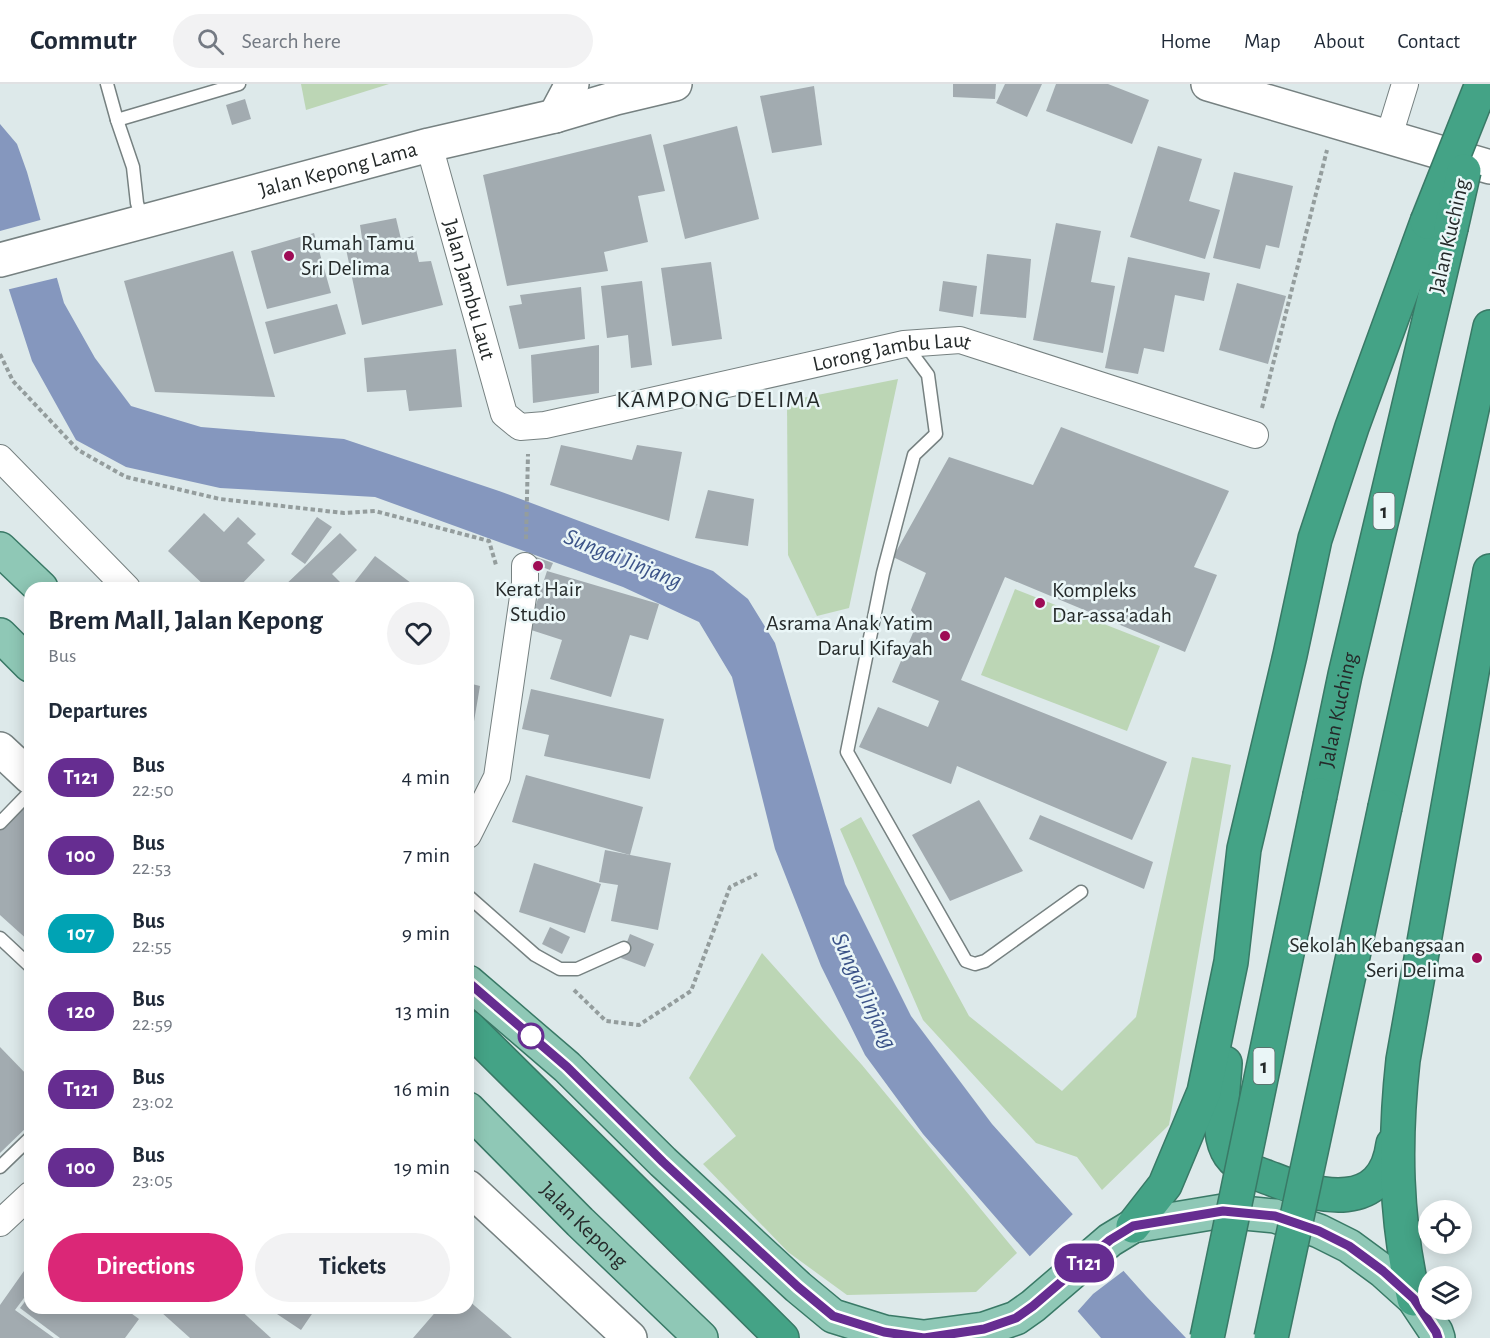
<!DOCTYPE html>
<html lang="en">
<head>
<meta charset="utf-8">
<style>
	:root { --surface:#fff; --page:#f2f2f3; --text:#1f2937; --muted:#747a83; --line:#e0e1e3; --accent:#db2777 }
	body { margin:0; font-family:"Alegreya Sans",sans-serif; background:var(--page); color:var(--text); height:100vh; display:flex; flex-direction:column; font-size:22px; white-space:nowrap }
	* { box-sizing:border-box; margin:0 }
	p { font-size:20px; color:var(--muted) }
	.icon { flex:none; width:33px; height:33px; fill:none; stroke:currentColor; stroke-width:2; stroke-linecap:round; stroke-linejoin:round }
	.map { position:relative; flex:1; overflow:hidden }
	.panel { position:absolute; left:24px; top:498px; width:450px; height:732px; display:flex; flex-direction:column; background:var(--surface); border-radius:18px; box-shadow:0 3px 15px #0003 }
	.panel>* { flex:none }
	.badge { padding:0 12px; border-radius:20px; font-size:21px; line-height:39px }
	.buttons { position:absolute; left:1418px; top:1116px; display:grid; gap:12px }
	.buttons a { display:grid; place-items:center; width:54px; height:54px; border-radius:50%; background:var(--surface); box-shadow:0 3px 15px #0003; font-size:30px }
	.map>.badge { position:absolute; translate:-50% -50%; box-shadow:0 0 0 3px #fff }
	h2 { padding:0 24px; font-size:22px; line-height:54px }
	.round { display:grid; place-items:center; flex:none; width:63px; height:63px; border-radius:32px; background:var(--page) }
	.overview { display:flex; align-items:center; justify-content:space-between; height:102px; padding:0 24px }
	h1 { font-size:28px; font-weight:700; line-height:45px }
	.primary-button { display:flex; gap:12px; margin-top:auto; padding:12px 24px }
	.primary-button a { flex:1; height:69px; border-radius:36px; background:var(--accent); color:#fff; font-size:24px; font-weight:700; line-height:69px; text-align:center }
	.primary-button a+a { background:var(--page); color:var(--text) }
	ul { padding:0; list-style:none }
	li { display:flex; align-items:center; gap:18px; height:78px; padding:0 24px }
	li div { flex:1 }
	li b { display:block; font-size:22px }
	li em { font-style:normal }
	li .badge { min-width:66px; font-weight:700; text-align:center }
	header { display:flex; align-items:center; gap:36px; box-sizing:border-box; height:84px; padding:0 30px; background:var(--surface); border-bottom:2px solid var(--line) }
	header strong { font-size:28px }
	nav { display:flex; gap:33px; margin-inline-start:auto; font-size:21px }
	.search { width:420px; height:54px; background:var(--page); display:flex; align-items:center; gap:15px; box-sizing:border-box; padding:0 21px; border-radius:33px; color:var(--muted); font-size:22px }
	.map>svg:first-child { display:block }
</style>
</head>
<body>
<header>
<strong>Commutr</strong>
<div class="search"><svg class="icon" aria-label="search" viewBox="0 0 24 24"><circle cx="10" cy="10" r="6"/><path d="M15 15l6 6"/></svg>Search here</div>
<nav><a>Home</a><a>Map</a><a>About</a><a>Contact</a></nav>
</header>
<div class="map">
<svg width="1490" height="1254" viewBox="0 0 1490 1254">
	<rect width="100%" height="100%" fill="#dde9ea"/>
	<!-- green -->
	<g fill="#bcd6b5">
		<polygon points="301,0 389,0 306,26"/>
		<polygon points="898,295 849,524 817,532 788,471 787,317"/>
		<polygon points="1015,505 1160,562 1127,647 981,591"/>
		<polygon points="1192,673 1231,681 1169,1041 1102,1106 1077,1073 1036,1059 923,936 840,745 861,733 969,932 1062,1007 1136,933"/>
		<polygon points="762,869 862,981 1017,1169 976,1208 847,1211 788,1168 703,1080 736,1052 689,994"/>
	</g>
	<!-- water -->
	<polygon fill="#8597be" points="0,40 17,60 27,88 64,219 95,274 131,322 201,343 344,355 499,407 713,487 748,515 775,559 845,800 911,932 992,1040 1146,1212 1186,1254 1101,1254 923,1050 865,971 821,882 775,765 732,593 699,538 623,503 375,413 220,404 126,383 76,356 32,277 0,178"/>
	<!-- pier -->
	<g fill="#dde9ea">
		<polygon points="44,135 60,193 6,206 0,188 0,147"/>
		<polygon points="1075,1128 1126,1185 1093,1210 1076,1229 1028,1174"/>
	</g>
	<!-- building -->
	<g fill="#a2abb0">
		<polygon points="953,0 996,0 995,15 953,13"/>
		<polygon points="1005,0 1042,0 1027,33 996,19"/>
		<polygon points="1056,0 1108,0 1149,16 1132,60 1046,27"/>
		<polygon points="814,2 822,61 772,69 760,12"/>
		<polygon points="245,15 251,35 232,41 226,21"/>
		<polygon points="737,42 759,135 685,155 663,61"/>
		<polygon points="651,50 665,107 638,112 648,158 604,168 608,187 507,202 483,91"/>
		<polygon points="1158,62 1202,75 1189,117 1220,126 1205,175 1130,153"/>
		<polygon points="1234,88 1293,102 1279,164 1266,161 1260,185 1213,174"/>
		<polygon points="396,134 401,155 413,152 419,178 431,177 443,221 362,241 346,165 363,161 360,141"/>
		<polygon points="1056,139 1101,147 1091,198 1115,202 1103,269 1033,256"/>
		<polygon points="314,149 331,209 267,225 251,167"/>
		<polygon points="233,167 275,313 155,308 124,197"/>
		<polygon points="987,170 1031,175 1026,234 980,230"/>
		<polygon points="1128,173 1210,189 1204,217 1175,211 1164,268 1144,264 1138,290 1105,284"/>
		<polygon points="711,178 722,255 672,262 661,184"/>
		<polygon points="642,197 652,281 631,284 628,251 607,254 601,202"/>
		<polygon points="943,197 977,202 973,233 939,227"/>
		<polygon points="1237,199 1286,212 1268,280 1219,266"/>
		<polygon points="581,203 585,255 519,265 509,222 522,220 520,211"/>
		<polygon points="337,220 346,250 274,270 265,238"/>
		<polygon points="599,261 599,309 533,319 531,271"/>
		<polygon points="456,265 462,323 409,327 406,306 367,308 364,274"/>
		<polygon points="1061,343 1229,407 1194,483 1217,491 1185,568 1005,493 961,596 1167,678 1132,756 957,682 951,700 859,663 878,623 928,643 939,617 892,598 918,537 911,526 926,489 893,473 949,373 1033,401"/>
		<polygon points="561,361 632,376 637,361 682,368 669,437 550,401"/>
		<polygon points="708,406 754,415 748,462 695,454"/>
		<polygon points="204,429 224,448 238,433 256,450 247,459 265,476 238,504 207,504 168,467"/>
		<polygon points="317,433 332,443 305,480 291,470"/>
		<polygon points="340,449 357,466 332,490 345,503 343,504 282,504"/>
		<polygon points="375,472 415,502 414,504 350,504"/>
		<polygon points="533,472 553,479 550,486 531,479"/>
		<polygon points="547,487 659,520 648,556 630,551 611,613 550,595 562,556 528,545"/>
		<polygon points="468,599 480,602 469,667 468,667"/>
		<polygon points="531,605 664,635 650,695 544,672 549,651 522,645"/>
		<polygon points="526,691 643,723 630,771 512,738"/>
		<polygon points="979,716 1023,787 950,817 912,751"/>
		<polygon points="23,721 30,727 30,858 0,831 0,746"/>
		<polygon points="1040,731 1153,778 1144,805 1029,755"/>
		<polygon points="605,766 671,779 658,846 611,837 618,801 599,798"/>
		<polygon points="534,779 601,800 585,849 519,828"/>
		<polygon points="550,843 570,853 562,870 542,860"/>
		<polygon points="630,850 654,860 645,883 621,874"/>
		<polygon points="0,963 30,994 30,1040 0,1069"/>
		<polygon points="24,1187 30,1191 30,1206 15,1226 54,1254 0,1254 0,1221"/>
		<polygon points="30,1211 30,1224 124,1224 139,1235 125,1254 60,1254 20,1224"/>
		<polygon points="468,1216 512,1254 413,1254 439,1224 468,1224"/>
		<polygon points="165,1224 238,1224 271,1254 190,1254 161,1228"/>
		<polygon points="268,1224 316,1224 301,1246"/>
	</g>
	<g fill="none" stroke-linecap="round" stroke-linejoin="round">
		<defs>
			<g id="lane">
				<polyline points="107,0 117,36 133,83 137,119 143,138"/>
				<polyline points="117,36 239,0"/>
				<polyline points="905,260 928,291 936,350 914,371 883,489 847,668 966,877 975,880 985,877 1081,808"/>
				<polyline points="0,739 30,708"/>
				<polyline points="468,812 535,871 560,885 577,885 624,864"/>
				<polyline points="0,854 30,882"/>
				<polyline points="0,1083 30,1054"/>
			</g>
			<g id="street">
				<polyline points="1389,52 1405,0"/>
				<path id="s1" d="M429,61L504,330L520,343L545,341L904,260L960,256L1255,351"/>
				<polyline points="0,374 127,504"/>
				<polyline points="468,751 497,693 525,499 525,482"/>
				<polyline points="0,1139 30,1111"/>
			</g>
			<g id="secondary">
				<polyline points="1208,0 1490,83"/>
				<polyline points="555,32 572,0"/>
				<path id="s2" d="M0,176L429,61L555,32L616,14L675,0"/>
				<polyline points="0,665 30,693"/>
				<polyline points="468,1103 630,1254"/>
			</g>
			<g id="primary">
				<polyline points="0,465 41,504"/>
				<polyline points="0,551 30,581"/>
				<polyline points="468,898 567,983 663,1078 798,1203 833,1232 884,1248 924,1253 984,1245 1016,1234 1033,1222 1110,1156 1133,1142 1223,1127 1275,1132 1319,1147 1349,1162 1383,1187 1414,1215 1436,1248 1438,1254"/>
				<path id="s3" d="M468,1025L580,1138L701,1254"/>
			</g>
			<g id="highway">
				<path id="s4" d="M1320,711L1345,591L1451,144"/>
				<polyline points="1385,723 1490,243"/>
				<polyline points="468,943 782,1254"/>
				<path d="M1225,979C1224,1005 1216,1044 1227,1066C1235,1083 1256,1089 1272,1095C1319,1114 1384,1129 1393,1060"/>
				<polyline points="1133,1142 1165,1101 1204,1008 1231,878 1244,765 1290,571 1315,455 1352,343 1427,138"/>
				<path d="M1414,1215C1395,1134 1394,1058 1403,976L1490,487"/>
			</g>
		</defs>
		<!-- lane casing -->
		<use href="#lane" stroke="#768181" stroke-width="15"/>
		<!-- street casing -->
		<use href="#street" stroke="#768181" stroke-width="28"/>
		<!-- secondary casing -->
		<use href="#secondary" stroke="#768181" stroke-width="36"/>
		<!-- primary casing -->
		<use href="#primary" stroke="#397966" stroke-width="36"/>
		<!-- highway casing -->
		<use href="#highway" stroke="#397966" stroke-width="36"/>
		<!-- path -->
		<g stroke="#949d9d" stroke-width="4" stroke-dasharray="4.5 3" stroke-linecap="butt">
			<polyline points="0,270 13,297 78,366 126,393 220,415 344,429 375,427 489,457 496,481"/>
			<polyline points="1262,324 1327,66"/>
			<polyline points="526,455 528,370"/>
			<polyline points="574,906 606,937 639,941 691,907 730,803 757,790"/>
		</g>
		<!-- lane -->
		<use href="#lane" stroke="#fff" stroke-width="12"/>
		<!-- street -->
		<use href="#street" stroke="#fff" stroke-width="26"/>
		<!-- secondary -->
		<use href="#secondary" stroke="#fff" stroke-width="33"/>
		<!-- primary -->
		<use href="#primary" stroke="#8fc8b6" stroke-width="33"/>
		<!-- highway -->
		<use href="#highway" stroke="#44a386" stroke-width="33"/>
		<defs>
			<g id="highway-bridge">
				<polyline points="1427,138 1482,0"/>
				<polyline points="1451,144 1464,87"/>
				<polyline points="1207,1254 1320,711"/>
				<polyline points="1271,1254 1385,723"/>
			</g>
		</defs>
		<!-- highway-bridge casing -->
		<use href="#highway-bridge" stroke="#397966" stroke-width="36" stroke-linecap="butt"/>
		<!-- highway-bridge -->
		<use href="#highway-bridge" stroke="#44a386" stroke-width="33"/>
	</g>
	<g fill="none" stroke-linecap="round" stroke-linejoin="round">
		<defs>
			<polyline id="line" points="468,898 567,983 663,1078 798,1203 833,1232 884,1248 924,1254 984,1245 1016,1234 1033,1222 1110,1156 1133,1142 1223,1127 1275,1132 1319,1147 1349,1162 1383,1187 1414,1215 1436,1248 1438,1254"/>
		</defs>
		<!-- line casing -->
		<use href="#line" stroke="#fff" stroke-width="14"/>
		<!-- line -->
		<use href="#line" stroke="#662d91" stroke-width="9"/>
	</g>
	<!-- markers -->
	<g fill="#9e0c55" stroke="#eaf6f7" stroke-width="2">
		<circle cx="289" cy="172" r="6"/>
		<circle cx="538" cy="482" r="6"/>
		<circle cx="1040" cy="519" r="6"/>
		<circle cx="945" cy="552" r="6"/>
		<circle cx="1477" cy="874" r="6"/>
	</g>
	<circle fill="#fff" stroke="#662d91" stroke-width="3" cx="531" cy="952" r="12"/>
	<g text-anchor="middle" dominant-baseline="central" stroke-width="5" stroke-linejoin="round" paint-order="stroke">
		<!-- shield labels -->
		<g fill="#eaf6f7" stroke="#606768" stroke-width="1.5">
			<rect x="1373.5" y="409" width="21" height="36" rx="4.5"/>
			<rect x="1253.5" y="964" width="21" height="36" rx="4.5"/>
		</g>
		<g font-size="21" font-weight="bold" fill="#252a2a">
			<text x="1384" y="427">1</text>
			<text x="1264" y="982">1</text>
		</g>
		<!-- street labels -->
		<g font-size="22" fill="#252a2a" stroke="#eaf6f7">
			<text stroke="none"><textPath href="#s2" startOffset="350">Jalan Kepong Lama</textPath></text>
			<text transform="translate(1449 152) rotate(-77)">Jalan Kuching</text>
			<text stroke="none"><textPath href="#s1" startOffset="150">Jalan Jambu Laut</textPath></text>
			<text stroke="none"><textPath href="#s1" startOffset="680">Lorong Jambu Laut</textPath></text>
			<text stroke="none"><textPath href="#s4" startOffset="87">Jalan Kuching</textPath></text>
			<text stroke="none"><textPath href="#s3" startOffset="164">Jalan Kepong</textPath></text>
		</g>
		<!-- poi labels -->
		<g font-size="22" fill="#252a2a" stroke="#eaf6f7" text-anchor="start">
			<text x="301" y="159">Rumah Tamu<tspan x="301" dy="25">Sri Delima</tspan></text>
			<text x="538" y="505" text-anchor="middle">Kerat Hair<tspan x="538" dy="25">Studio</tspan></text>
			<text x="1052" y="506">Kompleks<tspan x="1052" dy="25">Dar-assa'adah</tspan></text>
			<text x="933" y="539" text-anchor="end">Asrama Anak Yatim<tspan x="933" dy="25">Darul Kifayah</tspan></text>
			<text x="1465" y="861" text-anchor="end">Sekolah Kebangsaan<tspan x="1465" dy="25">Seri Delima</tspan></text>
		</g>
		<!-- neighbourhood labels -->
		<g font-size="24" letter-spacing="1.5" fill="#252a2a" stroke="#eaf6f7">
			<text x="719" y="316">KAMPONG DELIMA</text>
		</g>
		<!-- water labels -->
		<g font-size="24" font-style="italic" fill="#3b5388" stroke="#eaf6f7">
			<text transform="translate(623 475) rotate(22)">Sungai Jinjang</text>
			<text transform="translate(864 907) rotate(65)">Sungai Jinjang</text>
		</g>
	</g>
</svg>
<div class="buttons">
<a><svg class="icon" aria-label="locate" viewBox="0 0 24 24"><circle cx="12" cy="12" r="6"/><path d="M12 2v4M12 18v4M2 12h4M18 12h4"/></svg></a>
<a><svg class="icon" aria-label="layers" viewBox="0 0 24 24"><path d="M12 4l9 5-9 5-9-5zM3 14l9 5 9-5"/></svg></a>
</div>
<b class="badge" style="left:1084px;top:1179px;background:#662d91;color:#fff">T121</b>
<section class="panel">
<div class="overview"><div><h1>Brem Mall, Jalan Kepong</h1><p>Bus</p></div><a class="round"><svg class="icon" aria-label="heart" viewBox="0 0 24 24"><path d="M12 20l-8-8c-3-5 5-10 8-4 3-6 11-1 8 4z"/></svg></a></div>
<h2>Departures</h2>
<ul>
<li><span class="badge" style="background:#662d91;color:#fff">T121</span><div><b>Bus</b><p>22:50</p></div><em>4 min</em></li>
<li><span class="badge" style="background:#662d91;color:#fff">100</span><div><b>Bus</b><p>22:53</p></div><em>7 min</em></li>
<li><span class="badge" style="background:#00a3b4;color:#fff">107</span><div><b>Bus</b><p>22:55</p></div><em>9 min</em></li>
<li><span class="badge" style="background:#662d91;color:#fff">120</span><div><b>Bus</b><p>22:59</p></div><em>13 min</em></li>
<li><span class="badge" style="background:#662d91;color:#fff">T121</span><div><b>Bus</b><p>23:02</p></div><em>16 min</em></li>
<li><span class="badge" style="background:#662d91;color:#fff">100</span><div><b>Bus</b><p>23:05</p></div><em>19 min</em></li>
</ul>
<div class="primary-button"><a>Directions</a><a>Tickets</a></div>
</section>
</div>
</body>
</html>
